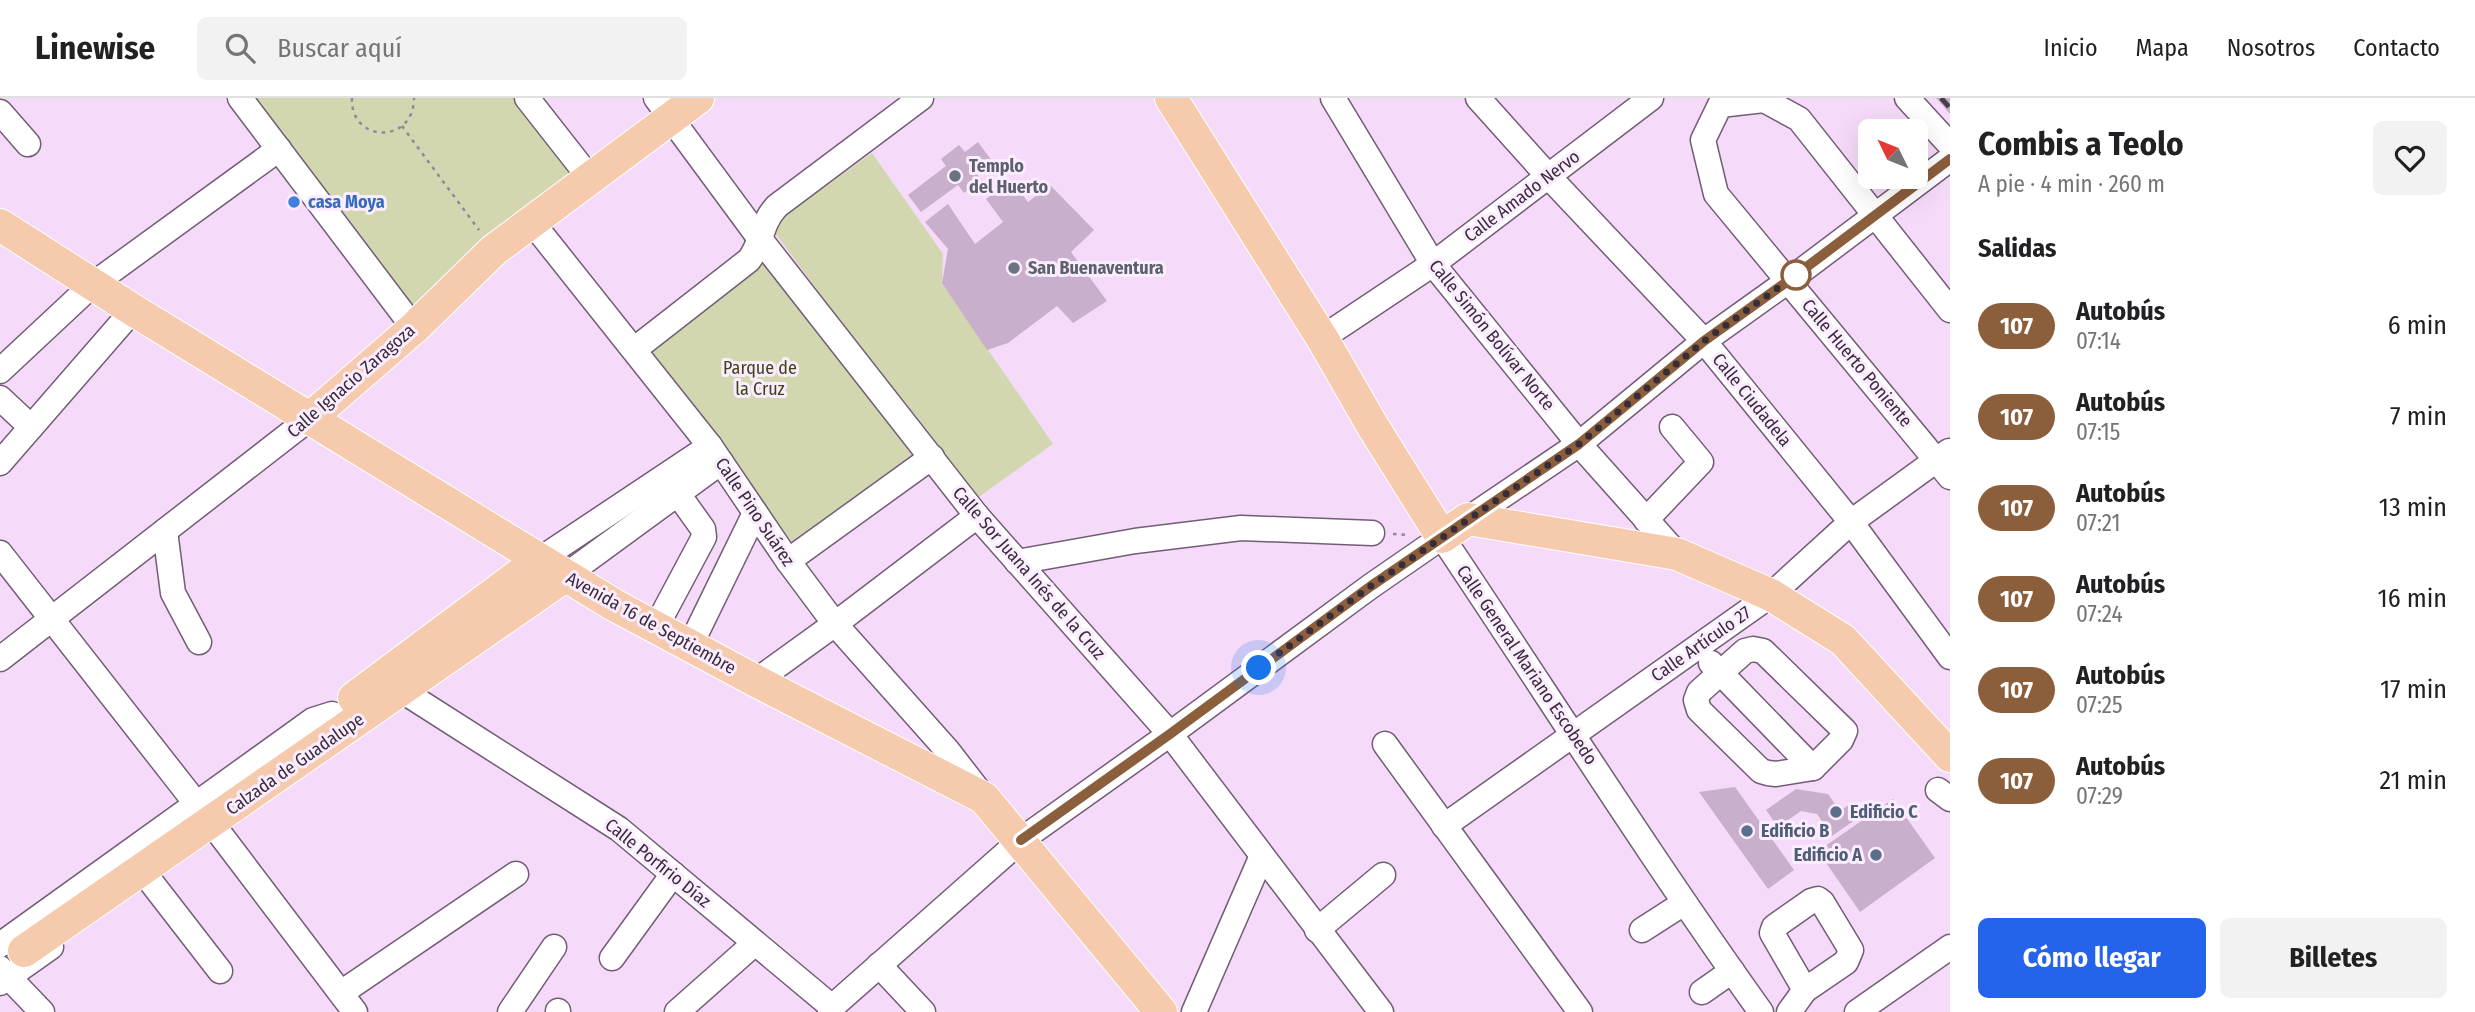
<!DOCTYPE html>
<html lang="es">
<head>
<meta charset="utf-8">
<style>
	:root { --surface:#fff; --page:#f2f2f2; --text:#202124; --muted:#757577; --line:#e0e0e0; --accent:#2563eb }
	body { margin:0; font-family:"Fira Sans Condensed",sans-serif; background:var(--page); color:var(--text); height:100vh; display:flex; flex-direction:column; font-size:26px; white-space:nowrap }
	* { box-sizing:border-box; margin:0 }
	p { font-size:23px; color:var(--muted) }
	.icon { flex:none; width:38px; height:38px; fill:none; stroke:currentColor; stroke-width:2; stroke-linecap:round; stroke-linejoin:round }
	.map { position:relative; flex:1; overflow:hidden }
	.panel { display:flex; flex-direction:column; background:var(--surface); width:525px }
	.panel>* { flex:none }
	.badge { padding:0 14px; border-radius:23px; font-size:24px; line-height:46px }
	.needle { width:46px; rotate:313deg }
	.controls { position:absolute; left:1858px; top:21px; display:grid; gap:14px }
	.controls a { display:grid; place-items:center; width:70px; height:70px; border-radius:10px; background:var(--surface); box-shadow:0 7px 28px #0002; font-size:35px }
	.you { position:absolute; width:35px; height:35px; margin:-18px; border:5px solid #fff; border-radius:50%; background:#1a73e8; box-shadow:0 0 0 10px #1a73e833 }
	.map>.badge { position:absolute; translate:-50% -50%; box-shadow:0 0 0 4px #fff }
	h2 { padding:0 28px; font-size:26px; line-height:63px }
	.round { display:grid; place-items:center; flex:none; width:74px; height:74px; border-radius:10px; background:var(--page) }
	.summary { display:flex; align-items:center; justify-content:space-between; height:119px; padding:0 28px }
	h1 { font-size:33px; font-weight:700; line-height:52px }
	.action { display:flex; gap:14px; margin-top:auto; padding:14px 28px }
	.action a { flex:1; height:80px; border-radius:10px; background:var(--accent); color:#fff; font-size:28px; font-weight:700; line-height:80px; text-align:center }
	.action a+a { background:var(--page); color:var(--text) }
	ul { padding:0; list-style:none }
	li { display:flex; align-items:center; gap:21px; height:91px; padding:0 28px }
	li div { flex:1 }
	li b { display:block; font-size:26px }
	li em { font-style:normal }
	li .badge { min-width:77px; font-weight:700; text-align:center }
	header { display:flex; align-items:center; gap:42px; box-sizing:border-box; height:98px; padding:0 35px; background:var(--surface); border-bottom:2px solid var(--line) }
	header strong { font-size:33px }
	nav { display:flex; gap:38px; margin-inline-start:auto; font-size:24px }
	.search { width:490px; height:63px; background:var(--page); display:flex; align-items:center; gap:18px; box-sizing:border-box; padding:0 24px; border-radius:10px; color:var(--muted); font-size:26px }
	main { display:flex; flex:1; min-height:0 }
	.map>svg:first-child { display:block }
</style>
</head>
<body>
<header>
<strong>Linewise</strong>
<div class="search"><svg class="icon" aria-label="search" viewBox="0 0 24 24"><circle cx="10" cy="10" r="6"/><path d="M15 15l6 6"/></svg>Buscar aquí</div>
<nav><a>Inicio</a><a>Mapa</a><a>Nosotros</a><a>Contacto</a></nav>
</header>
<main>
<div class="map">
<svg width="1950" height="914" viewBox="0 0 1950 914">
	<rect width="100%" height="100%" fill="#f5dbf9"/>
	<!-- green -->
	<g fill="#d2d7b0">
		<polygon points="240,0 527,0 589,79 414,230"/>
		<polygon points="872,55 943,156 942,185 1053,346 973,403 770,128"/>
		<polygon points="765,162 912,357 792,444 646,253"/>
	</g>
	<!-- building -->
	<g fill="#c8afcc">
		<polygon points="1936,0 1950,0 1950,16"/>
		<polygon points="978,44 992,63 976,75 982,82 964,95 958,87 921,114 908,97 946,68 941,61 959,47 965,54"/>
		<polygon points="1011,82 1028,104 1050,87 1094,132 1071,154 1107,203 1073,225 1057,208 1008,245 987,252 942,185 948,151 925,124 948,106 975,146 1003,124 986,101"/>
		<polygon points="1735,689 1794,772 1768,791 1699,694"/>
		<polygon points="1796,691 1828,696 1840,713 1853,704 1862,717 1832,738 1817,716 1801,713 1778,729 1766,712"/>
		<polygon points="1893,701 1935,760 1860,814 1818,753"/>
	</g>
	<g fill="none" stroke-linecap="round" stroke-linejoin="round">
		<defs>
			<g id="minor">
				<polyline points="240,0 414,230"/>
				<polyline points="527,0 589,79"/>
				<polyline points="656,0 760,141 977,418 1170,636 1381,914"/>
				<polyline points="1333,0 1433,166 1579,346 1677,456"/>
				<polyline points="1478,0 1549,79 1704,243 1851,424 1950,559"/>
				<polyline points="1907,0 1950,47"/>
				<polyline points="0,14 28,46"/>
				<polyline points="531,123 710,348 788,463 835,526 948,653 982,697"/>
				<polyline points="1950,212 1799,21 1764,2 1720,7 1703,42 1716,96 1950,379"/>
				<polyline points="1322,240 1433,166 1651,0"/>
				<path d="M635,251L749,162C763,144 760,126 777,108L921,0"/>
				<polyline points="0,273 92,187 279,51"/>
				<polyline points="0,300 31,329"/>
				<polyline points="0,365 133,212"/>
				<polyline points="1468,421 1579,346 1704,243 1788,183 1950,61"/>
				<polyline points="1646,422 1701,364 1672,329"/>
				<polyline points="165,433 173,495 199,544"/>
				<polyline points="0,455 195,704"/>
				<polyline points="539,462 710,348"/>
				<polyline points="788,463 932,359"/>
				<polyline points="1017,464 1135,443 1241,430 1372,435"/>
				<polyline points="565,478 721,364"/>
				<polyline points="656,529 704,439 703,431 678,396"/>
				<polyline points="690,548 755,415"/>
				<polygon points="1753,551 1763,553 1845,633 1841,642 1813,670 1776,676 1768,675 1761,673 1699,612 1696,602 1699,594 1745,553"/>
				<polyline points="0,561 309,321"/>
				<polyline points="1711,565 1813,670"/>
				<polyline points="756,583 835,526 977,418"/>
				<polyline points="401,592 619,731 832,909"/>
				<polyline points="1385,646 1580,914"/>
				<polyline points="1938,692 1950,701"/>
				<polyline points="1444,728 1771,497 1851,424 1949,353"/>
				<polyline points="217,732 355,914"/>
				<polyline points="148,780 220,873"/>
				<polygon points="1818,801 1822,804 1851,852 1846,864 1805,892 1772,835 1774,829 1811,803"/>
				<polyline points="1317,832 1383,777"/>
				<polyline points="1642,832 1684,805"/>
				<polyline points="0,847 313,622 332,616"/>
				<polyline points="612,860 673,776"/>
				<polyline points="879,867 923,914"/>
				<polyline points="0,870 42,914"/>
				<polyline points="0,885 51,849"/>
				<polyline points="1702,894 1732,873"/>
				<polyline points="341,895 516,776"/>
				<polyline points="510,914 554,849"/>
				<polyline points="558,914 558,913"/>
				<polyline points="677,914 755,845"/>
				<path d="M830,914L832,909L1021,742L1170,636L1371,488L1442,439C1548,597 1650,759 1761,914"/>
				<polyline points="1194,914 1261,760"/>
				<polyline points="1789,914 1805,892"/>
				<polyline points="1857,914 1950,849"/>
			</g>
			<g id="major">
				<polyline points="1171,0 1322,240 1372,327 1442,439 1468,421 1677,456 1771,497 1843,542 1950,658"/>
				<polyline points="0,127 133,212 614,507 756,583 984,700 1161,914"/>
				<polyline points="309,321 414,230 494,152 698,0"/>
				<polyline points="354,600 539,462"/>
				<polyline points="24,853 565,478"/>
			</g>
		</defs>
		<!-- minor casing -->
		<use href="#minor" stroke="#735c76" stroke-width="27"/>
		<!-- major casing -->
		<use href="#major" stroke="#fff" stroke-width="34"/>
		<!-- path -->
		<g stroke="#97859a" stroke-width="2.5" stroke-dasharray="3.5 5" stroke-linecap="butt">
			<path d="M352,0C350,45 414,47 414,0"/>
			<polyline points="402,28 479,132"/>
			<polyline points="1393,436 1407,437"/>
		</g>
		<!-- minor -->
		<use href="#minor" stroke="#fff" stroke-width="24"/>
		<!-- major -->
		<use href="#major" stroke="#f5caad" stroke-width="32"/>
		<!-- rail -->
		<polyline stroke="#4a3e4c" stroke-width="5" stroke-dasharray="12 12" stroke-linecap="butt" points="1941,0 1950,10"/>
	</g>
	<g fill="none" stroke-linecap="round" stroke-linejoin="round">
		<defs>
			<polyline id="line" points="1021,742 1170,636 1371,488 1579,346 1704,243 1788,183 1950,61"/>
		</defs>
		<!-- line casing -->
		<use href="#line" stroke="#fff" stroke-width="16"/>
		<!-- line -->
		<use href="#line" stroke="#8b5e3c" stroke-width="10"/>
		<!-- walk -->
		<polyline stroke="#372d39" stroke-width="7" stroke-dasharray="0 12.6" points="1259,570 1371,488 1579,346 1704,243 1796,177"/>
	</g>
	<!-- markers -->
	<g fill="#6b7280" stroke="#fcecff" stroke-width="2.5">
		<circle cx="955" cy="78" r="7"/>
		<circle cx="1014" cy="170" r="7"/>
	</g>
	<circle fill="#3f7fe0" stroke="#fcecff" stroke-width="2.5" cx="294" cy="104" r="7"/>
	<circle fill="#fff" stroke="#8b5e3c" stroke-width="3.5" cx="1796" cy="177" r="14"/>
	<g fill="#5c6f8a" stroke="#fcecff" stroke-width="2.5">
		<circle cx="1836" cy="714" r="7"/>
		<circle cx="1747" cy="733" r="7"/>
		<circle cx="1876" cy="757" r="7"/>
	</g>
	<g text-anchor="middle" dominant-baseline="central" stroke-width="6" stroke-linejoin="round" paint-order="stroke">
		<!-- worship labels -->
		<g font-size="18" font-weight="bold" fill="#5b616d" stroke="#fcecff" text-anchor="start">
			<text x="969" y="68">Templo<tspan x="969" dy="21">del Huerto</tspan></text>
			<text x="1028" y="170">San Buenaventura</text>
		</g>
		<!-- street labels -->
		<g font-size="18" fill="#372d39" stroke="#fcecff">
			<text transform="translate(1522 98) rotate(-37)">Calle Amado Nervo</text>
			<text transform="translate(1492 237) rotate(51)">Calle Simón Bolívar Norte</text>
			<text transform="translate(1857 265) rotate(50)">Calle Huerto Poniente</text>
			<text transform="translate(351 283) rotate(-41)">Calle Ignacio Zaragoza</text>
			<text transform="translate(1752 302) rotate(51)">Calle Ciudadela</text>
			<text transform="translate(755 414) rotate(56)">Calle Pino Suárez</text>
			<text transform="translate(1029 475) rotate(49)">Calle Sor Juana Inés de la Cruz</text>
			<text transform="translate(651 525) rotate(29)">Avenida 16 de Septiembre</text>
			<text transform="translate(1701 546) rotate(-35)">Calle Artículo 27</text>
			<text transform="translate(1527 567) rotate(56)">Calle General Mariano Escobedo</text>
			<text transform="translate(295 666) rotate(-35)">Calzada de Guadalupe</text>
			<text transform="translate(658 765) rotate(39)">Calle Porfirio Díaz</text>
		</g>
		<!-- shop labels -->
		<g font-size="18" font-weight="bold" fill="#366cbe" stroke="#fcecff" text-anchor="start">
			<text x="308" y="104">casa Moya</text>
		</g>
		<!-- park labels -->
		<g font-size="18" fill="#404318" stroke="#fcecff">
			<text x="760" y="270">Parque de<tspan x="760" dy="21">la Cruz</tspan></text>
		</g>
		<!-- service labels -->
		<g font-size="18" font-weight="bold" fill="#4e5e75" stroke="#fcecff" text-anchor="start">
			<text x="1850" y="714">Edificio C</text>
			<text x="1761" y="733">Edificio B</text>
			<text x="1862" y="757" text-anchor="end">Edificio A</text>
		</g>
	</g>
</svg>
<div class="controls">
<a><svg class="needle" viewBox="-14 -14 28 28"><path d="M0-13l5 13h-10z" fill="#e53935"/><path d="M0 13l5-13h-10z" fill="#757577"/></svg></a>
</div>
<div class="you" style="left:1259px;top:570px"></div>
</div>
<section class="panel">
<div class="summary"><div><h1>Combis a Teolo</h1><p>A pie · 4 min · 260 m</p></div><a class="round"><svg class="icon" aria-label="heart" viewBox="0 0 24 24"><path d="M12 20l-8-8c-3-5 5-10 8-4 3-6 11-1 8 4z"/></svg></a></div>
<h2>Salidas</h2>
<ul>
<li><span class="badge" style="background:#8b5e3c;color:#fff">107</span><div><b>Autobús</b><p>07:14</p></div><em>6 min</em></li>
<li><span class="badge" style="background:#8b5e3c;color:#fff">107</span><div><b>Autobús</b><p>07:15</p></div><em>7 min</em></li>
<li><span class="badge" style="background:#8b5e3c;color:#fff">107</span><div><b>Autobús</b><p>07:21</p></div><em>13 min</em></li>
<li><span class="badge" style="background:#8b5e3c;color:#fff">107</span><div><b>Autobús</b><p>07:24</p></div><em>16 min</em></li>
<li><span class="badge" style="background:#8b5e3c;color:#fff">107</span><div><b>Autobús</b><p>07:25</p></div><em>17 min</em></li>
<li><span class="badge" style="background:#8b5e3c;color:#fff">107</span><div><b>Autobús</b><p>07:29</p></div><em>21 min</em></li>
</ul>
<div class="action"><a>Cómo llegar</a><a>Billetes</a></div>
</section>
</main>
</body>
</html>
